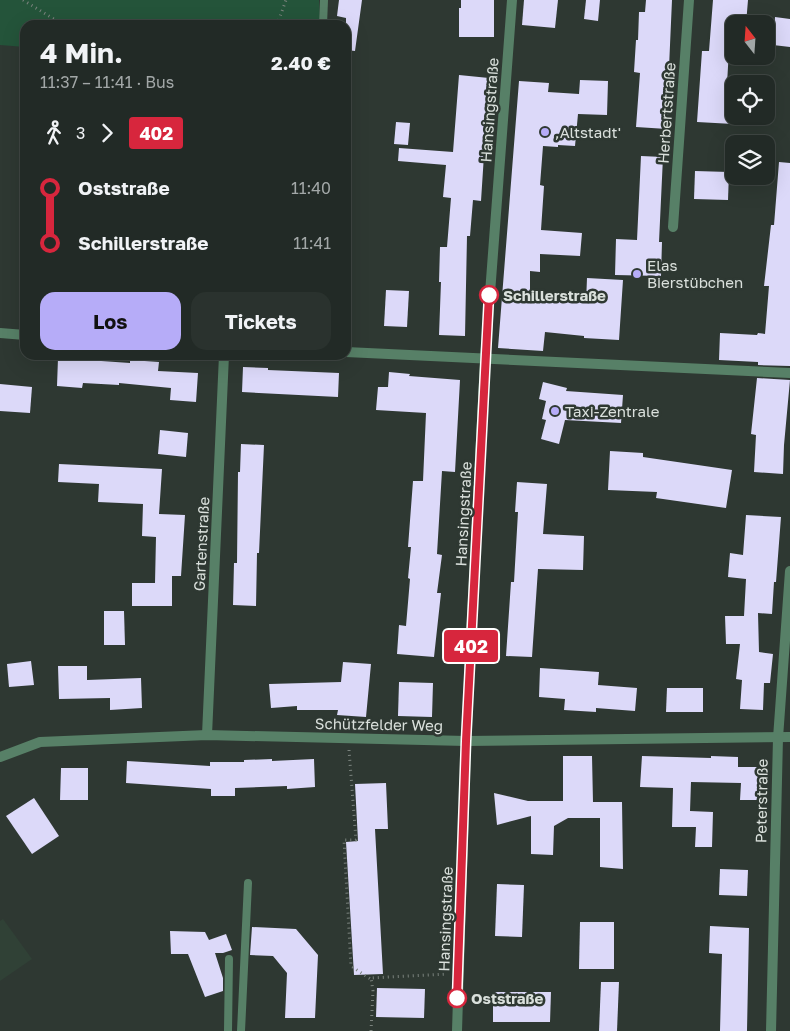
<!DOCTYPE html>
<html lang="de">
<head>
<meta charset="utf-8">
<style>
	:root { --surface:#222a26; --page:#2a322e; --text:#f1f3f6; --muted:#a2a7a7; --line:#3f4643; --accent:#b6acf8 }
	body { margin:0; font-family:"Golos Text",sans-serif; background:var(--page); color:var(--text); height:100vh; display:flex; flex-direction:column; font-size:19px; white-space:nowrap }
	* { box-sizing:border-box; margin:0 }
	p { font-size:16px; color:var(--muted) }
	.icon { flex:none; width:28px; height:28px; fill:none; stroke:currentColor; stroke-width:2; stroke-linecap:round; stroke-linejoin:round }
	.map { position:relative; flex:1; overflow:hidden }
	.details { position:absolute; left:20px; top:20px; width:331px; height:340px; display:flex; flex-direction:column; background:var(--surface); border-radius:15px; box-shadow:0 5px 20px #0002,0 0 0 1px var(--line) }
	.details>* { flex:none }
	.badge { padding:0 10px; border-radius:4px; font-size:18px; line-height:32px }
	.needle { width:32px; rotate:343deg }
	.tools { position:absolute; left:725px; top:15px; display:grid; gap:10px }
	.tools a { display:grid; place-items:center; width:50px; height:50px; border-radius:10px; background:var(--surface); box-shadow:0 5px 20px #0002,0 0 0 1px var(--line); font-size:25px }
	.map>.badge { position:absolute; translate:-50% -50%; box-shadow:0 0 0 2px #fff }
	.legs { display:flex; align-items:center; gap:8px; height:55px; padding:0 20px; font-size:16px }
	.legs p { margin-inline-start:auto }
	.overview { display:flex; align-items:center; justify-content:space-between; height:85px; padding:0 20px }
	h1 { font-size:28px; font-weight:700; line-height:38px }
	.primary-button { display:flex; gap:10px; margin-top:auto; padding:10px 20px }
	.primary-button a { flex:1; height:58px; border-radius:15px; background:var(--accent); color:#111; font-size:20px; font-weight:700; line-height:58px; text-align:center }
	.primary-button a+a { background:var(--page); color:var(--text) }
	ul { padding:0 20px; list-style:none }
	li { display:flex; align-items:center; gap:18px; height:55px; font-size:19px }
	li i { display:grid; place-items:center; width:8px; height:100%; margin:0 6px; background:currentColor }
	li i::after { content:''; width:12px; height:12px; margin:-6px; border:4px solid; border-radius:50%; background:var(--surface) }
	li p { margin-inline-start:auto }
	li:first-child i { background:linear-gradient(#0000 50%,currentColor 0) }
	li:last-child i { background:linear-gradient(currentColor 50%,#0000 0) }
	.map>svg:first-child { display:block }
</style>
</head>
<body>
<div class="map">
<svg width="790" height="1031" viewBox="0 0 790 1031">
	<rect width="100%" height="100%" fill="#2e3832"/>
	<!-- built -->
	<polygon fill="#304136" points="3,919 32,959 0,981 0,921"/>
	<!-- green -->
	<polygon fill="#24543a" points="0,0 319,0 320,25 25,25 25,47 0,45"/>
	<!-- building -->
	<g fill="#dcd9f9">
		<polygon points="339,0 362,0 355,51 346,50 346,18 337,16"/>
		<polygon points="461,0 494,0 494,37 459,37 459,8 461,8"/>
		<polygon points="524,0 558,0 555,28 522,25"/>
		<polygon points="586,0 600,0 598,21 584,19"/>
		<polygon points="646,0 672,0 668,90 670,91 667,129 636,127 640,73 634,72 636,40 638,40 639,12 645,12"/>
		<polygon points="713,0 748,0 746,24 734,24 734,33 730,32 727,84 734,84 733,124 697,122 702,51 709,51"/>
		<polygon points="775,17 790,19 790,47 773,45"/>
		<polygon points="459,75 489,78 481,201 473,200 470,236 467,236 465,336 439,335 441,282 439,282 440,247 447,247 451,198 443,197 446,165 398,161 399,148 453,152"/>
		<polygon points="580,80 608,81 607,115 578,114 575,146 558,145 558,147 543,146 540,185 544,186 541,230 582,233 580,256 540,254 540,272 530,271 530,298 586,303 587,278 623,280 619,340 584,338 584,336 545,332 543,351 498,348 519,81 549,83 548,92 579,94"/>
		<polygon points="396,122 410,123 408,145 394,144"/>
		<polygon points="641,156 663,157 659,242 662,242 661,276 615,275 616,239 637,240"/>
		<polygon points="779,162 790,163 790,366 758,365 758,362 719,360 720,333 757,335 758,333 765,334 769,286 764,286 771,225 774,225"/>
		<polygon points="695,171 729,172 728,200 694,199"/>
		<polygon points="386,290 409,291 407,327 384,326"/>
		<polygon points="58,358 130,363 130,360 159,362 158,371 198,373 196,402 170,400 171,388 119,383 119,385 83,383 82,388 57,386"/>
		<polygon points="243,367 268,368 268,370 339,373 338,397 242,392"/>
		<polygon points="389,372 410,374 409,376 460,380 455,472 442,471 437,554 442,555 437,593 441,593 434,657 397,654 399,625 406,626 410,579 408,578 411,547 408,547 413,481 423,481 426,413 376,410 378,387 388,387"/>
		<polygon points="757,378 790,380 784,445 783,474 754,472 756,435 751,434"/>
		<polygon points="543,382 567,388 566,391 623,395 621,423 565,420 559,444 541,439 546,420 542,419 546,401 539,399"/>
		<polygon points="0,384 32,387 30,413 0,411"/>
		<polygon points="160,430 188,433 186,457 158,454"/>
		<polygon points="241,444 264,445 259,553 257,553 256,606 233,605 234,563 237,563 238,472 240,472"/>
		<polygon points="610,451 643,453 643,457 732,470 726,508 656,498 657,492 608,490"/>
		<polygon points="59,464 162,469 159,514 185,515 181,576 172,576 172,606 132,606 132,583 155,583 156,537 142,536 143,504 98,502 99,484 58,482"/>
		<polygon points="517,482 547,484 543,534 584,536 583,570 538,569 532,657 506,656 511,582 514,582 518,512 515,512"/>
		<polygon points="746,515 781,517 776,582 774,582 772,614 758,613 759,652 773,654 770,683 764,683 763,710 740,709 742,680 736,679 740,644 726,644 725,616 744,616 746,579 728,577 730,553 743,555"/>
		<polygon points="104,611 124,611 125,645 104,645"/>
		<polygon points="31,661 34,685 9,687 7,664"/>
		<polygon points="343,662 371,664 366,717 337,715 338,710 297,710 297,706 271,708 269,684 341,682"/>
		<polygon points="58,666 87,666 87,680 141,678 142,708 110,710 110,698 59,699"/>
		<polygon points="540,668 599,672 598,685 637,688 635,711 596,708 596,712 564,710 565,699 539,697"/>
		<polygon points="399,682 433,683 432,717 398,716"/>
		<polygon points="667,688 703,688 703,712 666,712"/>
		<polygon points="563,756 592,756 593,802 622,802 623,869 600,867 600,818 568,818 554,826 553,855 531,854 531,816 497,825 494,793 528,801 563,801"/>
		<polygon points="642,756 711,758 711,756 738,757 738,767 764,767 763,800 740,800 741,783 691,782 690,811 713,812 712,847 695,847 696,827 672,827 673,788 640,787"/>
		<polygon points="272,759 272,761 314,759 315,787 287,789 287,786 235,788 235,796 211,796 211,789 126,783 127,761 210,766 210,762 244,762 244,760"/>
		<polygon points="61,768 88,768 88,800 60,800"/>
		<polygon points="386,783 388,829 375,829 383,974 354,975 346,842 358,841 355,784"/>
		<polygon points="34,798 59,836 32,854 6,816"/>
		<polygon points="720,869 748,870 747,896 719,895"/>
		<polygon points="497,884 524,885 522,937 495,936"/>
		<polygon points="580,922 614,922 614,969 579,969"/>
		<polygon points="710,926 749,928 747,1031 720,1031 722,954 709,953"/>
		<polygon points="252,927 296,929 318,955 315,1018 285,1018 287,973 273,956 250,955"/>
		<polygon points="170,931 205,932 209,940 226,934 232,950 223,953 215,953 223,978 223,991 205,997 188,954 171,954"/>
		<polygon points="601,982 619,982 617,1031 599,1031"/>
		<polygon points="377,988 425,989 424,1018 376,1017"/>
		<polygon points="493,992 551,992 550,1022 493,1022"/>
	</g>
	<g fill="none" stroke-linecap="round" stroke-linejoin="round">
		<!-- path -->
		<g stroke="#7b837e" stroke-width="3" stroke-dasharray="1 4" stroke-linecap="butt">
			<polyline points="23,0 57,21 58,25"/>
			<polyline points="277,25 286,0"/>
			<polyline points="349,750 356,840 344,840 351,966 372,980"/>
			<polyline points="371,1031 373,991 371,978 447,974"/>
		</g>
		<!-- service -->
		<g stroke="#578067" stroke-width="8">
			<polyline points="323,25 324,0"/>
			<polyline points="228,1031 229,959"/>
			<polyline points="241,1031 248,883"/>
		</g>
		<!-- minor -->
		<g stroke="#578067" stroke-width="10">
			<polyline points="673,227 689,0"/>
			<polyline points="0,333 25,335"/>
			<polyline points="346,352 790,373"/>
			<polyline points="207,735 224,355"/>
			<polyline points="0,757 40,742 207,735 466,741 790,737"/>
			<polyline points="771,1031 778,738 790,571"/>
		</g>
		<!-- tertiary -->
		<polyline stroke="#578067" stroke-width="10" points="457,1031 466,741 485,360 512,0"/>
	</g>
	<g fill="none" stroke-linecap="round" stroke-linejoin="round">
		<defs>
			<polyline id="line-1" points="457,998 466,741 489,295"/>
		</defs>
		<!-- line-1 casing -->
		<use href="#line-1" stroke="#fff" stroke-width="11"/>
		<!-- line-1 -->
		<use href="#line-1" stroke="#d7263d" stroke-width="8"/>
	</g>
	<!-- markers -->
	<g fill="#b6acf8" stroke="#2e3832" stroke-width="2">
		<circle cx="545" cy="132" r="5"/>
		<circle cx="637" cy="274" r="5"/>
		<circle cx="555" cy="411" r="5"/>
	</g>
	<g fill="#fff" stroke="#d7263d" stroke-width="2.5">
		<circle cx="489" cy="295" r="9"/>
		<circle cx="457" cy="998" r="9"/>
	</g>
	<g text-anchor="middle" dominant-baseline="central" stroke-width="5" stroke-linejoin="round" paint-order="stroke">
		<!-- street labels -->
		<g font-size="15" fill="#dae0dc" stroke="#2e3832">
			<text transform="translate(489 110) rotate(-86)">Hansingstraße</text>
			<text transform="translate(666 113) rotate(-86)">Herbertstraße</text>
			<text transform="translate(463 514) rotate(-87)">Hansingstraße</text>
			<text transform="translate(201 544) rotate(-87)">Gartenstraße</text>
			<text transform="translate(379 724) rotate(1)">Schützfelder Weg</text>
			<text transform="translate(761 801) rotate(-89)">Peterstraße</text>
			<text transform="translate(445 919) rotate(-88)">Hansingstraße</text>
		</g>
		<!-- poi labels -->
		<g font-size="15" fill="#dae0dc" stroke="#2e3832" text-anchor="start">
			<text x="555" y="132">,Altstadt'</text>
			<text x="647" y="265">Elas<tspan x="647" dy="17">Bierstübchen</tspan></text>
			<text x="565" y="411">Taxi-Zentrale</text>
		</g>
		<!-- stop labels -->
		<g font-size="15" font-weight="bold" fill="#dae0dc" stroke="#2e3832" text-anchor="start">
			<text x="503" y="295">Schillerstraße</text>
			<text x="471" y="998">Oststraße</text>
		</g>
	</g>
</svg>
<div class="tools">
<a><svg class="needle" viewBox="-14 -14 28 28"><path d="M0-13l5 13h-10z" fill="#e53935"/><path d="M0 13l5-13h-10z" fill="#a2a7a7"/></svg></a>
<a><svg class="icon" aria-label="locate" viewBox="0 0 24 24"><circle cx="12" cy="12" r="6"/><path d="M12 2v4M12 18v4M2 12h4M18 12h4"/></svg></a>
<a><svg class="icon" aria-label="layers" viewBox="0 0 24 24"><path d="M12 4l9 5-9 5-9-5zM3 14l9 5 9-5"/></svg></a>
</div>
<b class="badge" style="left:471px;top:646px;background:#d7263d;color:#fff">402</b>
<section class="details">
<div class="overview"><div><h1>4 Min.</h1><p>11:37 – 11:41 · Bus</p></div><b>2.40 €</b></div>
<div class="legs"><svg class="icon" aria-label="walk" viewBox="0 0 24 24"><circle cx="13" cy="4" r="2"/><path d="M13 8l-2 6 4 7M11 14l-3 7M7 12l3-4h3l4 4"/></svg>3<svg class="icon" aria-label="forward" viewBox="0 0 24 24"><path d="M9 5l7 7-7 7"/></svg><b class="badge" style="background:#d7263d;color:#fff">402</b></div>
<ul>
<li><i style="color:#d7263d"></i><b>Oststraße</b><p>11:40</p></li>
<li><i style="color:#d7263d"></i><b>Schillerstraße</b><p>11:41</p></li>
</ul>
<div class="primary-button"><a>Los</a><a>Tickets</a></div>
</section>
</div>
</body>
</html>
